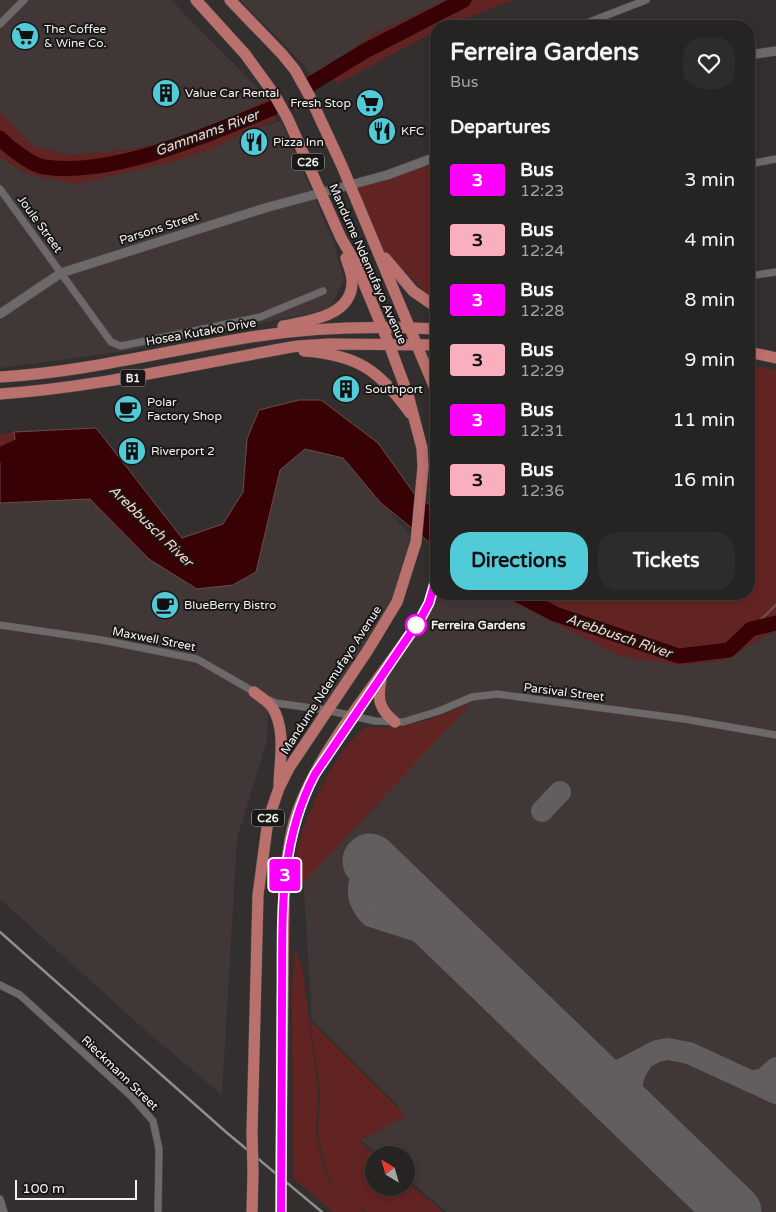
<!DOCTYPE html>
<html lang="en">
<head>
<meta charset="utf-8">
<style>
	:root { --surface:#262323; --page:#2e2b2b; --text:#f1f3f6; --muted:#a4a4a6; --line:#424041; --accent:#52cbd8 }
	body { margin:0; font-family:"Varela Round",sans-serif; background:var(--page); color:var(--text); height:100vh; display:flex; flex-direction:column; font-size:19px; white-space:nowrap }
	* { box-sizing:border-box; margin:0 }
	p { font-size:16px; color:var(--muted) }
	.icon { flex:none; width:28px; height:28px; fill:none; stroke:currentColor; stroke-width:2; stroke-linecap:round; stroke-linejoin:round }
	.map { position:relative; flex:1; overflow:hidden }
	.panel { position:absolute; left:430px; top:20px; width:325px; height:580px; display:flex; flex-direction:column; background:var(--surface); border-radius:20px; box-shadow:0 2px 8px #0003,0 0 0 1px var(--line) }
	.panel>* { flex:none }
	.badge { padding:0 10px; border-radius:4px; font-size:18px; line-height:32px }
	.needle { width:32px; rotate:323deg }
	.buttons { position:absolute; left:365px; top:1146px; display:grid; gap:10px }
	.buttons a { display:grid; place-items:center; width:50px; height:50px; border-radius:50%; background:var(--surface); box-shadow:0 2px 8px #0003,0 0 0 1px var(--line); font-size:25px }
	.scale { position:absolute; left:15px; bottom:12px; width:122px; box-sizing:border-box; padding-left:5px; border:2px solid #f2f0f0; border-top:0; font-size:14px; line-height:18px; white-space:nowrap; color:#f2f0f0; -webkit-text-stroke:4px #191817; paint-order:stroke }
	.map>.badge { position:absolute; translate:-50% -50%; box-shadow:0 0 0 2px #fff }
	h2 { padding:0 20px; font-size:19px; line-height:45px }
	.round { display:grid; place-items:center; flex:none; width:52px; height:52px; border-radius:20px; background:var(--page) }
	.head { display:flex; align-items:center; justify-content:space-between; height:85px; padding:0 20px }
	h1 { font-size:24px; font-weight:700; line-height:38px }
	.primary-button { display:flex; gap:10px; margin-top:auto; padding:10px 20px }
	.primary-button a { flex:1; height:58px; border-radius:20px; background:var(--accent); color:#111; font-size:20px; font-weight:700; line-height:58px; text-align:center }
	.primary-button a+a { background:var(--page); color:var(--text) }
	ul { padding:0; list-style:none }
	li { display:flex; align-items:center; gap:15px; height:60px; padding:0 20px }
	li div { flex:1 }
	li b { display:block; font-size:19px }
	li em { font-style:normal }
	li .badge { min-width:55px; font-weight:700; text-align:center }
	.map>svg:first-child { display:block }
</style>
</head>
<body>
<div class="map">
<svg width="776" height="1212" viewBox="0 0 776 1212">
	<rect width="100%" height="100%" fill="#332f2f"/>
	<!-- built -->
	<g fill="#413736">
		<polygon points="0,0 171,0 269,100 175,141 127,150 70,155 33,146 0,112"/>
		<polygon points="240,0 446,0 376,33 312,77 302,63"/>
		<polygon points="281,121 332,238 344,279 330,309 126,351 0,368 0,157 27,174 212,149 246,131"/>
		<polygon points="305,449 343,458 416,542 397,602 326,710 276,703 244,689 268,709 267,740 237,839 222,1095 145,1030 0,899 0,503 90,499 149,559 196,589 232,585 264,539 280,470"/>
		<polygon points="436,594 498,594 620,656 722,661 776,630 776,1212 447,1212 406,1178 406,1155 379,1155 354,1134 400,1107 312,1020 303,877 471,698 403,722 384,713 382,673"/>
	</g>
	<!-- green -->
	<g fill="#622422">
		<polygon points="446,0 513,0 447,26 436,26 436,31 337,84 326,68 376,33"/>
		<polygon points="269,100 276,121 246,131 212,149 168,163 76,184 27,174 0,157 0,112 33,146 70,155 127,150 175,141"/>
		<polygon points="436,157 436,302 373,240 349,185"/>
		<polygon points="755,294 751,353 749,352 749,295"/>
		<polygon points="749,365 776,370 776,630 722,661 680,665 620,656 498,594 749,594"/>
		<polygon points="14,432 17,447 0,455 0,435"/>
		<path d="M472,702L297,890C283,855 326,771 349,743C354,737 360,732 366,727C410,730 433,719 472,702Z"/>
		<polygon points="295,950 302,966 318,1089 316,1135 327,1179 364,1212 333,1212 293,1178 292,986"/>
		<polygon points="310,1021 406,1116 359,1141 375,1155 374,1188 406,1188 406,1181 443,1212 367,1212 356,1205 329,1179 318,1136 320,1089"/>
	</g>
	<!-- water -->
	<polygon fill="#380205" stroke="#70494c" points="299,400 321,400 378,443 416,496 436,509 436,548 380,502 343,458 305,449 280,470 256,572 233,585 197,589 149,559 90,499 0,503 0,455 16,447 14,432 96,428 182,538 223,524 243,492 247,439 259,410"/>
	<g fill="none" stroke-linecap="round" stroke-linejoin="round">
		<!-- stream -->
		<polyline stroke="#70494c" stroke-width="2.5" points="751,629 776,605"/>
		<!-- river -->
		<g stroke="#380205" stroke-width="15">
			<polyline points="306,87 365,51 464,0"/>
			<path d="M0,138C8,147 33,166 44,167C115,177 208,134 273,108"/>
			<polyline points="0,455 17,447 35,450"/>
			<polyline points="517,594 555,614 679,656 729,650 751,629 776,623"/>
		</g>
		<!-- taxiway -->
		<g stroke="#625e5e" stroke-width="22">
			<polyline points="542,811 560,792"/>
			<path d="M378,869C352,875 355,901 371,916L455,943"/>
			<polyline points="581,1064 595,1072 615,1073 657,1051 668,1049 689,1053 776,1093"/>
			<polyline points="752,1082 764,1079 776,1068"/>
			<path d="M637,1118C629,1097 628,1081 641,1062"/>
		</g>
		<!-- runway -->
		<polyline stroke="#625e5e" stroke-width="55" points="370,861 734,1212"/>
		<defs>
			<g id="minor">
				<polyline points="0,24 24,0"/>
				<polyline points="579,26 646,0"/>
				<polyline points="749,164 776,159"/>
				<polyline points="0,189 111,342 121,346 260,317 323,291"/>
				<polyline points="749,276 776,272"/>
				<polyline points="0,625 102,640 197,659 258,694"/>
				<polyline points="269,700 276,703 326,710 375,721 403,722 439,711 472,697 497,694 684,719 776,735"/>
				<polyline points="0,985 20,995 132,1097 153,1121 159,1149 158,1212"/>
				<polyline points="0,1199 4,1212"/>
			</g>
			<g id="tertiary">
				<polyline points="749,55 776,51"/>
				<polyline points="0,314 61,273 265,208 387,175 436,157"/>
			</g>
			<g id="primary">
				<polyline points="196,0 245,54 274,94 288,119 341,238 355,262 389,344 408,395 422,448 423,467 416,542 397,602 368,650 289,768 279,788 268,820 258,895 252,1133"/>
				<polyline points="230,0 282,54 295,70 310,97 342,166 436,391"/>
				<polyline points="385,258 413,291 436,307"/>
				<path d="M283,326C309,321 353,316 352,281C352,273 348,265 346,258"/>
				<path d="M304,351C358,355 379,370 410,413"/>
				<polyline points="749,352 776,358"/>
				<path d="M0,377C88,372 172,349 258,336C317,327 377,326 436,329"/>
				<path d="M0,394C101,387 198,363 298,346L329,344L436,345"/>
				<path d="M381,680C377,699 379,709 395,722"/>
				<path d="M254,692C259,696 268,701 272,707C286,728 280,760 279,784"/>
				<path d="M281,1155L284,897C286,868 288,837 298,810C323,743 381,679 421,618L429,603L436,579"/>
				<polyline points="252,1212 253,1172"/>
				<polyline points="281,1212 281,1193"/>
			</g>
		</defs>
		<!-- minor casing -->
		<use href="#minor" stroke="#4f4b4b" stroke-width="8"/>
		<!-- tertiary casing -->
		<use href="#tertiary" stroke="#4f4b4b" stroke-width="10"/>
		<!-- primary casing -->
		<use href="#primary" stroke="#4f4b4b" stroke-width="12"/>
		<!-- minor -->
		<use href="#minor" stroke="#6d6968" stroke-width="7"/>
		<!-- tertiary -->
		<use href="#tertiary" stroke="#6d6968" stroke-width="9"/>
		<!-- primary -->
		<use href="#primary" stroke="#ba716d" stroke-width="11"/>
		<!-- rail -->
		<polyline stroke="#918d8d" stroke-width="2.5" points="0,932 226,1132 322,1212"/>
		<defs>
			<g id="primary-bridge">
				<polyline points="252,1133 253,1172"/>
				<polyline points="281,1155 281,1193"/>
			</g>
		</defs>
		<!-- primary-bridge casing -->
		<use href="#primary-bridge" stroke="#4f4b4b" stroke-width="12" stroke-linecap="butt"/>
		<!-- primary-bridge -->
		<use href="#primary-bridge" stroke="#ba716d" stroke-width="11"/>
	</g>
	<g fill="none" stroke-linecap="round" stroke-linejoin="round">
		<defs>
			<path id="line" d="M281,1212C281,1141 281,1070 282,1000C283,920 277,846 315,774L421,618L429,603L436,579"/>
		</defs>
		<!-- line casing -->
		<use href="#line" stroke="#fff" stroke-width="11"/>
		<!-- line -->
		<use href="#line" stroke="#ff00fe" stroke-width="8"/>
	</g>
	<!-- icons -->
	<defs>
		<symbol id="supermarket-disc" viewBox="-11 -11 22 22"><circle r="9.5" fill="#52cbd8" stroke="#191817"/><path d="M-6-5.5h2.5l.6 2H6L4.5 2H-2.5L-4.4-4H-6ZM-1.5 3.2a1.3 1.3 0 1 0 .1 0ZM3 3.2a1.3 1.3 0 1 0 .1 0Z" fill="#111"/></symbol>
		<symbol id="building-disc" viewBox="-11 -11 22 22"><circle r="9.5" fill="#52cbd8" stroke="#191817"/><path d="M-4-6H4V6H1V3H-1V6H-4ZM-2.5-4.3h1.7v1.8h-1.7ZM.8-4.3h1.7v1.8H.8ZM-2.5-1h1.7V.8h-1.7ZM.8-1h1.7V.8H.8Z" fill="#111"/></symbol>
		<symbol id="restaurant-disc" viewBox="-11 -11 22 22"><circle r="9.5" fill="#52cbd8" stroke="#191817"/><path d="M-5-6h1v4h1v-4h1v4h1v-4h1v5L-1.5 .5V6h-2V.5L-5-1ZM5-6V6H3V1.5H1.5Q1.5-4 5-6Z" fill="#111"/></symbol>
		<symbol id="cafe-disc" viewBox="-11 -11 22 22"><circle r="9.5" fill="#52cbd8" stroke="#191817"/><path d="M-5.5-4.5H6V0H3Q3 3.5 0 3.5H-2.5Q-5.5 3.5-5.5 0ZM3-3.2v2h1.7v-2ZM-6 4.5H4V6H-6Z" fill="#111"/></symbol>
	</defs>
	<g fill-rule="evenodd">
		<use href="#supermarket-disc" x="9" y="20" width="32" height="32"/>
		<use href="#building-disc" x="150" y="77" width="32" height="32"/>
		<use href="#supermarket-disc" x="354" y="87" width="32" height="32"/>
		<use href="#restaurant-disc" x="366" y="115" width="32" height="32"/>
		<use href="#restaurant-disc" x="238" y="126" width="32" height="32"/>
		<use href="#building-disc" x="330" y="373" width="32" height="32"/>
		<use href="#cafe-disc" x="112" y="393" width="32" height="32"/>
		<use href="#building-disc" x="116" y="435" width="32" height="32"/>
		<use href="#cafe-disc" x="149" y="589" width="32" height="32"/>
	</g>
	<!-- markers -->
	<circle fill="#fff" stroke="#ff00fe" stroke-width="2.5" cx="416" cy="625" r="10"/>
	<g text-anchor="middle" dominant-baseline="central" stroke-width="4" stroke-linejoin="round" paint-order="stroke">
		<!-- shield labels -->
		<g fill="#191817" stroke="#b1afaf" stroke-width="1">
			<rect x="292" y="153.5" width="32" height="17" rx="4"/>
			<rect x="120.5" y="369.5" width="25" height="17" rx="4"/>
			<rect x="252" y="809.5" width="32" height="17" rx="4"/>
		</g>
		<g font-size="11" font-weight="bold" fill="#f2f0f0">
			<text x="308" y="162">C26</text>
			<text x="133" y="378">B1</text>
			<text x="268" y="818">C26</text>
		</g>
		<!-- poi labels -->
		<g font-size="12" fill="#f2f0f0" stroke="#191817" text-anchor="start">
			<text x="44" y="29">The Coffee<tspan x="44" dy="14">&amp; Wine Co.</tspan></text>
			<text x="185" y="93">Value Car Rental</text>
			<text x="351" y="103" text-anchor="end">Fresh Stop</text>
			<text x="401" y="131">KFC</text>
			<text x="273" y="142">Pizza Inn</text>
			<text x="365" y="389">Southport</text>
			<text x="147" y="402">Polar<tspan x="147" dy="14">Factory Shop</tspan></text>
			<text x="151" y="451">Riverport 2</text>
			<text x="184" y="605">BlueBerry Bistro</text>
		</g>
		<!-- street labels -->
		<g font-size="12" fill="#f2f0f0" stroke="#191817">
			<text transform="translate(40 224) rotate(54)">Joule Street</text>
			<text transform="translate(159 228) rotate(-18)">Parsons Street</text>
			<text transform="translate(368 264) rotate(66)">Mandume Ndemufayo Avenue</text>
			<text transform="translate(201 332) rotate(-10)">Hosea Kutako Drive</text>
			<text transform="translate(154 639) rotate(11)">Maxwell Street</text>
			<text transform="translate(331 680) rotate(-57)">Mandume Ndemufayo Avenue</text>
			<text transform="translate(564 692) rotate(7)">Parsival Street</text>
			<text transform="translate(120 1073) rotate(44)">Rieckmann Street</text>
		</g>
		<!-- stop labels -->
		<g font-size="12" font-weight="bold" fill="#f2f0f0" stroke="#191817" text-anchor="start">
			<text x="431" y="625">Ferreira Gardens</text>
		</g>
		<!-- water labels -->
		<g font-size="14" font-style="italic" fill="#fecfca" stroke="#191817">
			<text transform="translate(207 133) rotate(-20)">Gammams River</text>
			<text transform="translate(151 526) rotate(44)">Arebbusch River</text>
			<text transform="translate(619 636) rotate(19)">Arebbusch River</text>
		</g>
	</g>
</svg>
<div class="buttons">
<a><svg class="needle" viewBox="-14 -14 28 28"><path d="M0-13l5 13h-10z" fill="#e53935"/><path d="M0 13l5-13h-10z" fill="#a4a4a6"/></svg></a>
</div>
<div class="scale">100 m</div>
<b class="badge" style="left:285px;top:875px;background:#ff00fe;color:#fff">3</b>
<section class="panel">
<div class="head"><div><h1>Ferreira Gardens</h1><p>Bus</p></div><a class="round"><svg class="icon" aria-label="heart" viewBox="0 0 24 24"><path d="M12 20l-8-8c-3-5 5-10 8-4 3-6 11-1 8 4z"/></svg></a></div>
<h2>Departures</h2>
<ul>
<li><span class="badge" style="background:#ff00fe;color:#fff">3</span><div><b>Bus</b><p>12:23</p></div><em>3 min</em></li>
<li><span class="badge" style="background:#faafbe;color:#111">3</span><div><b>Bus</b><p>12:24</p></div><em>4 min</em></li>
<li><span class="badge" style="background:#ff00fe;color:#fff">3</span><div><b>Bus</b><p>12:28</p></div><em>8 min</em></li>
<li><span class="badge" style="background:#faafbe;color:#111">3</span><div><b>Bus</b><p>12:29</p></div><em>9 min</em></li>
<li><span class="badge" style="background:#ff00fe;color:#fff">3</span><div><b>Bus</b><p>12:31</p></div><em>11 min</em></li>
<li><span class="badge" style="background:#faafbe;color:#111">3</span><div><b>Bus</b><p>12:36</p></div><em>16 min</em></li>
</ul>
<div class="primary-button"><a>Directions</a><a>Tickets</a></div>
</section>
</div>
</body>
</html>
